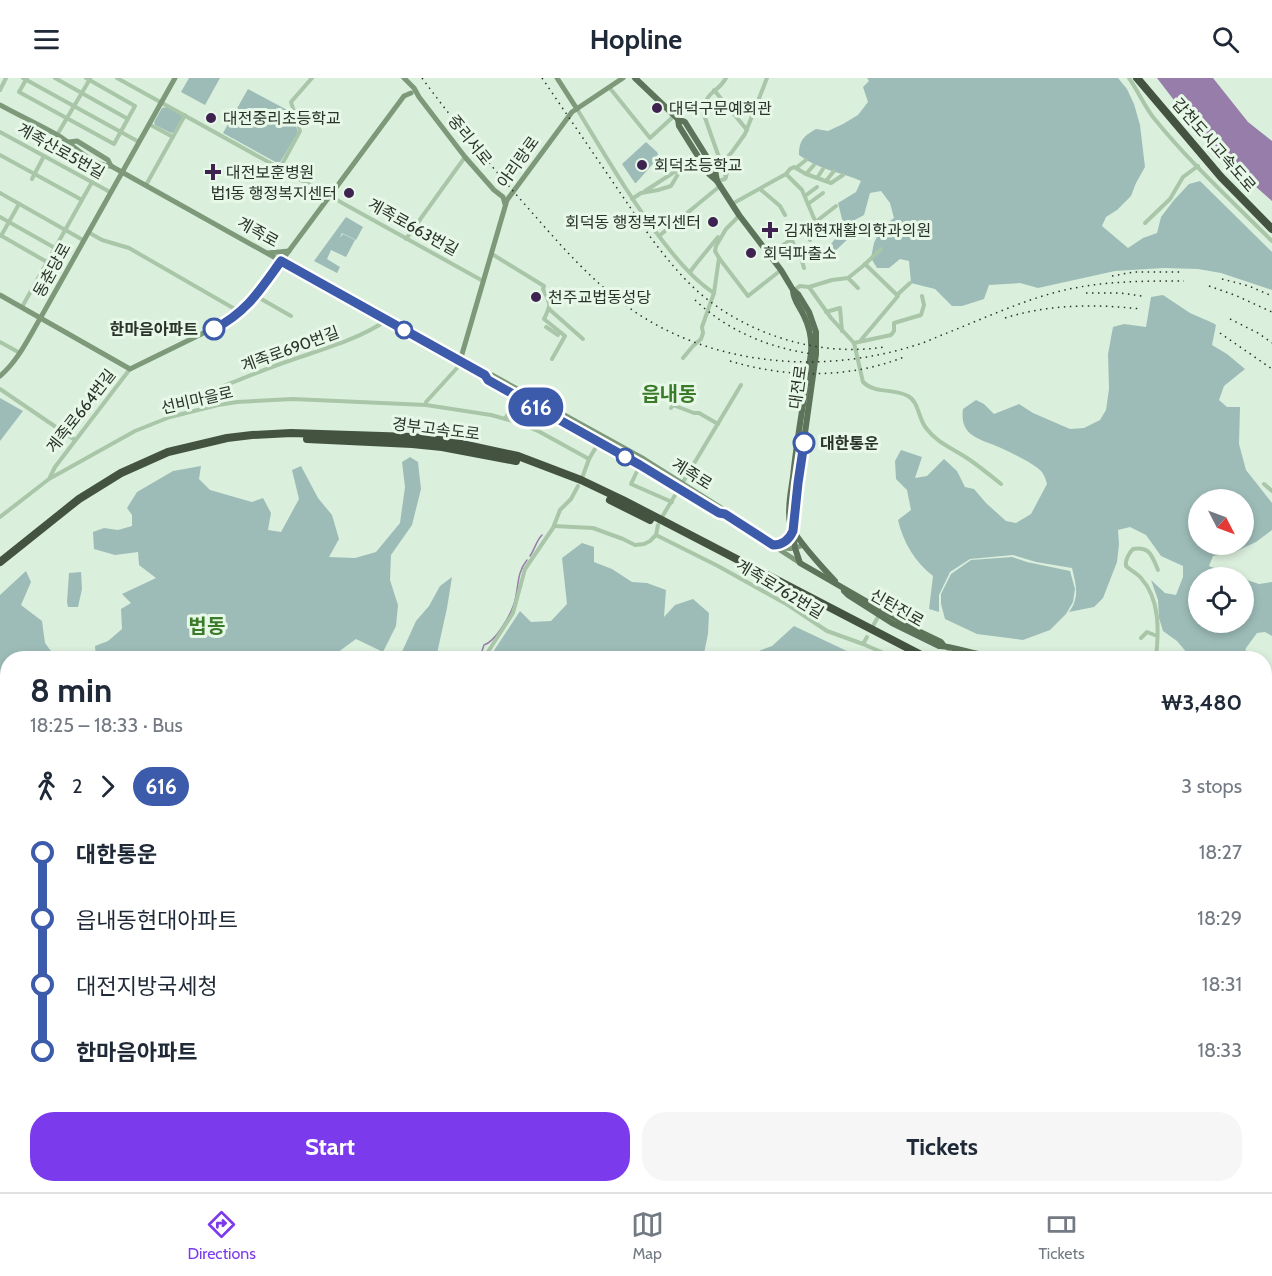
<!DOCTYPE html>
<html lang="en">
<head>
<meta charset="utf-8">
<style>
	:root { --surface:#fff; --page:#f6f6f7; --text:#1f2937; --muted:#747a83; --line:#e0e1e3; --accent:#7c3aed }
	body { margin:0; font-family:Cabin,"Noto Sans KR",sans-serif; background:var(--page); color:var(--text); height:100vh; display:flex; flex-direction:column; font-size:22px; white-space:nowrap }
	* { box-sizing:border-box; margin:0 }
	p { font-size:20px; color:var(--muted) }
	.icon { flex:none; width:33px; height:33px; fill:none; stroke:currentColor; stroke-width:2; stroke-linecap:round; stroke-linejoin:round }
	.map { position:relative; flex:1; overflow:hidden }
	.details { position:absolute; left:0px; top:573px; width:1272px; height:542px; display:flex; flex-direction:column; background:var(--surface); border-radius:24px 24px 0 0; box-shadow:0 3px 9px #0003 }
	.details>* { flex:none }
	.badge { padding:0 12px; border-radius:20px; font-size:21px; line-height:39px }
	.needle { width:39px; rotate:132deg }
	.controls { position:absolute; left:1188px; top:411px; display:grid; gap:12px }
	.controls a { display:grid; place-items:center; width:66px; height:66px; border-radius:50%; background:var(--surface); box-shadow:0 3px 9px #0003; font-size:30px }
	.map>.badge { position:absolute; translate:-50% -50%; box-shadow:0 0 0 3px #fff }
	.legs { display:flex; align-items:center; gap:9px; height:66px; padding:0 30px; font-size:20px }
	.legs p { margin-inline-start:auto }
	.summary { display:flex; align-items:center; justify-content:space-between; height:102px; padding:0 30px }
	h1 { font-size:33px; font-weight:700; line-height:45px }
	.action { display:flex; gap:12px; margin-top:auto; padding:12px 30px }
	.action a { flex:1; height:69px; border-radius:24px; background:var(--accent); color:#fff; font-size:24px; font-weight:700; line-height:69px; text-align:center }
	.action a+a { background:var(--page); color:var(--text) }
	ul { padding:0 30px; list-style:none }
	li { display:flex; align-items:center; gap:21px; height:66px; font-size:22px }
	li i { display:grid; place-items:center; width:9px; height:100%; margin:0 8px; background:currentColor }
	li i::after { content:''; width:15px; height:15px; margin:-8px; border:4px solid; border-radius:50%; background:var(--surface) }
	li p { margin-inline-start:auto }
	li:first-child i { background:linear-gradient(#0000 50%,currentColor 0) }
	li:last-child i { background:linear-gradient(currentColor 50%,#0000 0) }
	header { display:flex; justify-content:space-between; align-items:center; height:78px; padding:0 30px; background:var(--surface); font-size:27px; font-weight:700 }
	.menu { display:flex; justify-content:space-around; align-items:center; height:84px; border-top:2px solid var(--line); background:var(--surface); font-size:16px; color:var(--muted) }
	.menu a { display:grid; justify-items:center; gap:3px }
	.menu .selected { color:var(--accent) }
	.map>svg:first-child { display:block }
</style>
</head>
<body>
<header><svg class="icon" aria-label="menu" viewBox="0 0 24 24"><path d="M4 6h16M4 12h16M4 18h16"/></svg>Hopline<svg class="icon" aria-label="search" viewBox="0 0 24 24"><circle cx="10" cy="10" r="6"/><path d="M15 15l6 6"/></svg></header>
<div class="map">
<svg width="1272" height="1114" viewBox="0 0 1272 1114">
	<rect width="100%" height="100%" fill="#dbefdd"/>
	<!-- green -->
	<g fill="#9dbcb8" fill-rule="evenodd">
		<polygon points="189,0 220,0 205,27 181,14"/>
		<path d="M867,0H1118L1127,11L1134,26L1140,47L1145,89L1136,105L1131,118L1117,132L1106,139L1102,148L1128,170L1143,160L1157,155L1161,139L1174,122L1189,106L1200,103L1272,174V212L1221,195L1198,191L1164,190L1115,193L1038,210L1020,205L989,207L984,221L962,228H952L935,211L911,205L909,183L900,181L889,190H877L871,180L874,165L881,150L894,140L890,125L881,113L870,115L864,137L851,144L852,157L831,177L822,178L844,149L838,125L856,114L861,103C840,94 817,91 799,77C799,62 804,58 816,51L828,53L843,46L858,37L868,24L863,9L869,3Z"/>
		<polygon points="248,11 291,34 298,54 279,86 223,55"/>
		<polygon points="167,29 183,38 174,54 171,55 155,47 154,44 162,30"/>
		<polygon points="646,64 657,74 659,79 636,105 635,105 622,86"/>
		<polygon points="346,139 363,149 356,162 342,155 340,160 343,156 355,162 346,179 331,172 327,181 340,189 337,195 314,183"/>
		<path d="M1163,217L1190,235L1213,245L1216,247L1212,267L1227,276L1245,291L1224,308L1219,322L1227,329H1240L1239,366L1246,392L1272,425V452L1256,464L1237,473L1213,478L1209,488L1237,499L1198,500V544H1244V501L1259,506L1272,504V558L1265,554L1257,555L1246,570L1244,580H1207L1188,576L1177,563L1163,553L1159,540L1158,522L1151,502L1165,515L1176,517L1183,499V488L1161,478L1146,457L1130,449L1118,452L1119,466L1117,484L1103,520L1094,529L1069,534C1080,519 1076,507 1072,490L1036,484L1013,477L970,481L950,494L939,517V534L929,531L933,498C915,484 903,464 898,442L911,432L907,412L896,401L895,383L901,372L922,379L915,400L927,398L944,381L957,393L965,409L974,411L986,425L1006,443L1016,445L1031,436L1047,406C1046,402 1044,396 1041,393C1035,386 1010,374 1001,370C981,361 959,359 963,331L976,322L984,326L994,336L1019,326L1033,335L1070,351L1084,350L1100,342L1106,332L1109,311L1108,276L1113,249L1124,246L1146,249L1151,219ZM1198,422H1244V466H1198Z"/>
		<polygon points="0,320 23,333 0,363"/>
		<polygon points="410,379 418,384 421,411 412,447 391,477 390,502 398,527 396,548 383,574 356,561 330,580 96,580 95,568 108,563 122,551 121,531 131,525 122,516 156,500 139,487 138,474 115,477 94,471 93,454 104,450 118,452 132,448 132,437 127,430 137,414 173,393 201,388 199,401 210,412 252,424 263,420 271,435 268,452 281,454 299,421 292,392 301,388 318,420 332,437 339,461 329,479 355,480 376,474 400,445 405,409 402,384"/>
		<polygon points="582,465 594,469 594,484 612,491 632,504 647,505 666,512 664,539 675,527 693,521 709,535 708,556 703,580 489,580 520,533 531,544 551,543 567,526 562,480"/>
		<polygon points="1012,479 1027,484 1070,493 1075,511 1073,524 1066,536 1050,552 1023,562 977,556 945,541 941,526 941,516 951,496 971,482"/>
		<polygon points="26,493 31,504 21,527 42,543 45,565 54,577 55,580 8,580 8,1107 960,1107 972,1113 992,1107 1068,1107 1064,1114 0,1114 0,517"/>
		<polygon points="81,494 82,511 78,529 68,529 67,524 69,495"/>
		<polygon points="452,499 447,530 436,580 392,580 401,576 416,543 429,528 440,508"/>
		<polygon points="794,548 849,574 844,580 741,580 772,568"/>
		<polygon points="1265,914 1272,914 1272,1014 1265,1016"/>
		<polygon points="1265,1019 1272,1023 1272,1114 1232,1114 1227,1109 1226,1114 1142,1114 1142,1107 1264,1107"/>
	</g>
	<!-- water -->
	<polygon fill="#977da9" points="1157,0 1213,0 1248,44 1272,63 1272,123 1246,100 1180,30"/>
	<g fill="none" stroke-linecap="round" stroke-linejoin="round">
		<!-- stream -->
		<g stroke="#977da9" stroke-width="1.5">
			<path d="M530,478C535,471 536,463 542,457"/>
			<path d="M482,573L484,567C496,563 510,538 514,526C519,511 516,495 527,482"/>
			<polyline points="475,580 478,578"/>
		</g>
		<!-- street -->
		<g stroke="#a9c6a9" stroke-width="4">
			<polyline points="23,0 139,64"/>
			<polyline points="27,0 19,14 114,66 135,28 86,0"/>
			<polyline points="55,0 128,41"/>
			<polyline points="117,0 483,203"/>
			<path d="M1129,0C1138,13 1144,27 1153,39C1189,84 1232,123 1272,163"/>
			<polyline points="609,9 650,60 674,38"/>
			<polyline points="0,12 6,0"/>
			<polyline points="714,12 747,52"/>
			<path d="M577,31C605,77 632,124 665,166C679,184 695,203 714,215"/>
			<polyline points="149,46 173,59"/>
			<polyline points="0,54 110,114"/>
			<polyline points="57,57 90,1"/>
			<polyline points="0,77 82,122"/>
			<polyline points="280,90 300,53 291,24 312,0"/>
			<polyline points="796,90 806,82"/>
			<polyline points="715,92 732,74 745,56 767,0"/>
			<polyline points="786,96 790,91 794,89 806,96 831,105 843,97"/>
			<polyline points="806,96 814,87"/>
			<path d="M726,99L704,37C705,10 717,17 726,0"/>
			<polyline points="817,100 823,91"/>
			<polyline points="32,101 44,78"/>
			<polyline points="717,103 725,101 727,95 728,79"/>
			<polyline points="826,103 834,93"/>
			<polyline points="146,107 185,37"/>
			<polyline points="760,111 780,128 785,137"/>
			<polyline points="645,113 679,91"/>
			<polyline points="0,115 83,162"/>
			<polyline points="805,118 817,109"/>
			<polyline points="632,121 641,115 658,112 671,108 681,91 685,87 700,81"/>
			<polyline points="732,126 786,96 802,112 816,145"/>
			<polyline points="808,126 823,115"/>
			<polyline points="0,139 55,170"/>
			<polyline points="1145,145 1170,121 1183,99 1198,88"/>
			<polyline points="804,153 810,162"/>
			<polyline points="88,154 102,162 129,170 240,234"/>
			<polyline points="0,157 47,184"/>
			<polyline points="1,158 19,126"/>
			<polyline points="659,158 720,108"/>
			<polyline points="406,161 465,79"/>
			<polyline points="792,162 796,173 799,172 804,190"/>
			<path d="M492,176L544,208L543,211C550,226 552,225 544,241L565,258L552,281"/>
			<polyline points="770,176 804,153 836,128"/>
			<polyline points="719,180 748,218 781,192"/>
			<polyline points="690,194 696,186 718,159"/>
			<polyline points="848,200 858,210"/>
			<path d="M809,209L831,240L854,265L863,304C875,316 894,310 908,318C919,324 918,340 926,350C937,365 952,370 967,380C979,388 990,397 1001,406"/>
			<polyline points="794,212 800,208 809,209 832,202 848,200 863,188 881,171"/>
			<polyline points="897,217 910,205"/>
			<polyline points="256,218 291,238"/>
			<polyline points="22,229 92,104"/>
			<polyline points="549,231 583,261"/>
			<polyline points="826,234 840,230 842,253"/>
			<polyline points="546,249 558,257"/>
			<polyline points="861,262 898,218 865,186"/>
			<polyline points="0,264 20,275"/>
			<polyline points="854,265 891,257 894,253 894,245 921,237 924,227 922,218"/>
			<polyline points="683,280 693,268 701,261 703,255 702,249 714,215 719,180 715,173 716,168 726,151 739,138"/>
			<polyline points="0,311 75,362"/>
			<path d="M218,327L213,312C237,303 260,293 283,285C319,272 356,263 387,242"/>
			<polyline points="426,327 426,324 457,290 460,283"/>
			<polyline points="671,330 673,327 694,335 699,335 718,346"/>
			<polyline points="505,341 518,319"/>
			<polyline points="640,387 631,406 672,424"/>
			<polyline points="50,399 55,389 130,291"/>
			<polyline points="582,400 589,381 599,364"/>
			<polyline points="1264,406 1272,413"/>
			<polyline points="0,439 49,401 135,353 170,339 218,327 237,324 293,321 426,327 491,337 520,345 540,354 589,381"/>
			<polyline points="662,439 741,307"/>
			<polyline points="658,447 656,457 718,488 788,527 827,553 863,566 895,580"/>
			<polyline points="554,448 593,450 623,461 635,467 644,466 650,463 656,457"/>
			<polyline points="873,548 879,537"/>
			<polyline points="1141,560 1147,554 1157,558"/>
			<polyline points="863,566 867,559"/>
			<polyline points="948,569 949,576 953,580"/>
			<path d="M1156,579C1159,553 1160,521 1141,500C1137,495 1130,492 1126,488C1125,482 1129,475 1133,471C1150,468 1152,478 1158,492"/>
			<polyline points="484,580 513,535 525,491 553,450 560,432 571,421 578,408"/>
			<polyline points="1264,642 1272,649"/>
			<polyline points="1264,892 1272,890"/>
		</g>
		<!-- secondary -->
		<g stroke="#7d997a" stroke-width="5">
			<polyline points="404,0 414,10 419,19 465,79 494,112 503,119 505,126"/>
			<polyline points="557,0 577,31"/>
			<path d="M0,27C20,38 40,47 59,58C74,67 93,89 111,88L485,297L488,302L640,387L719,435L725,436L800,485"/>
			<polyline points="69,64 77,63 108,82 111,88"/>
			<polyline points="268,175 289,173"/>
			<polyline points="0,217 130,291 226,244 237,238 251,224 404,18 411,15"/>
			<polyline points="460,283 507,122 572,34 623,0"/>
			<polyline points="485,297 492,297 644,381 723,431 725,436"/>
			<path d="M0,298C18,283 29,259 41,239L175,0"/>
			<path d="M780,469C789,472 796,470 804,467"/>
		</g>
		<!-- primary -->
		<g stroke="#5e745a" stroke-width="6">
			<polyline points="635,0 678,41 685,44 715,92 717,103"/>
			<polyline points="678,41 679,48 709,96 717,103 739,137 781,192 793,212 798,216 809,234 816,254 816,276 798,405 793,453 795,470 800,485 916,552 941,564 944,568"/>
			<path d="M793,212C793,223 800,228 804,238C810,250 812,262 811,275C805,317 797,358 793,399C791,413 787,431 790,445C794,460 824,491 835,503"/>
			<path d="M773,467C783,466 789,462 793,453"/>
			<path d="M844,513L848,517L892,545L939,568C951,568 971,575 984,577C1017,580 1049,580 1082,580"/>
			<polyline points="1075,576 1095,577 1098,579 1162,580"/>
			<polyline points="1264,615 1272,619"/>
		</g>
		<!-- highway -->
		<g stroke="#435340" stroke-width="8">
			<polyline points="1137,0 1221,99 1272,151"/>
			<polyline points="307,361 412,366 442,369 516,383"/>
			<polyline points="610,422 650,442"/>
			<polyline points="0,484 79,421 121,395 168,374 227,360 252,357 291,355 412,359 448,363 518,378 581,402 623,422 927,580"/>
			<polyline points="1264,685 1272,686"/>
			<polyline points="1264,691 1272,693"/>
		</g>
		<!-- rail -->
		<g stroke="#2a3328" stroke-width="1.5" stroke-dasharray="1.5 4.5" stroke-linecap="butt">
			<path d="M422,0C455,45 491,88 528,130C557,163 585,196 620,223C702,287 816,298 913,268C925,265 936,259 947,255C982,241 1017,225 1053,215C1096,203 1139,203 1184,203"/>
			<path d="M542,0L651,160C667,181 683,201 703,218C752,258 821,279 884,269"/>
			<polyline points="1112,198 1134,194 1182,194"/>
			<polyline points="1222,201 1249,208 1272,218"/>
			<polyline points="1209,208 1237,218 1272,234"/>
			<polyline points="1086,215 1120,215 1142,218"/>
			<path d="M695,222C728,253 769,270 813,276"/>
			<path d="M1005,240C1049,226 1095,226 1141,231"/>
			<polyline points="1230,241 1258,255 1272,265"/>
			<polyline points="1220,255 1272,291"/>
			<path d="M730,283C786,300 848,301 904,279"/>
		</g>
	</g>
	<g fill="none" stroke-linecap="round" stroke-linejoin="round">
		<defs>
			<path id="line-1" d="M214,251C247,234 260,212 281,183L485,297L488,302L640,387L719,435L725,436L773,467C783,467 789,462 793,453L798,405L804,365"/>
		</defs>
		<!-- line-1 casing -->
		<use href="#line-1" stroke="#fff" stroke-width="14"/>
		<!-- line-1 -->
		<use href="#line-1" stroke="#3d5bab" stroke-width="9"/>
	</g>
	<!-- markers -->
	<g fill="#3e2250" stroke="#e7f7e8" stroke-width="2">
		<circle cx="657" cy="30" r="6"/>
		<circle cx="211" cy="40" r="6"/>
		<circle cx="642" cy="87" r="6"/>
		<path d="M210 85h6v6h6v6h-6v6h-6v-6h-6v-6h6z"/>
		<circle cx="349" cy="115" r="6"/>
		<circle cx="713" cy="144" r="6"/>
		<path d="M767 143h6v6h6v6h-6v6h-6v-6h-6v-6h6z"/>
		<circle cx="751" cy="175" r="6"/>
		<circle cx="536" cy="219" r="6"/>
	</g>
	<g fill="#fff" stroke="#3d5bab" stroke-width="3">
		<circle cx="214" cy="251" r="10"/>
		<circle cx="404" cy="252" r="8"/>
		<circle cx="804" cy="365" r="10"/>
		<circle cx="625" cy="379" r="8"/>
	</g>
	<g text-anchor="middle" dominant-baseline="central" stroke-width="6" stroke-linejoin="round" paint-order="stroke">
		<!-- poi labels -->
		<g font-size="16" fill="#2a3328" stroke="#e7f7e8" text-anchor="start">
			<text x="669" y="30">대덕구문예회관</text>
			<text x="223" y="40">대전중리초등학교</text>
			<text x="654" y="87">회덕초등학교</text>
			<text x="226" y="94">대전보훈병원</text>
			<text x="337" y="115" text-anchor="end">법1동 행정복지센터</text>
			<text x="701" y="144" text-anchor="end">회덕동 행정복지센터</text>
			<text x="784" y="152">김재현재활의학과의원</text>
			<text x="763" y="175">회덕파출소</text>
			<text x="548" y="219">천주교법동성당</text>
		</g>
		<!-- street labels -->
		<g font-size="16" fill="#2a3328" stroke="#e7f7e8">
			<text transform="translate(470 62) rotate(51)">중리서로</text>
			<text transform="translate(1214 67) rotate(49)">갑천도시고속도로</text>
			<text transform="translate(61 73) rotate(29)">계족산로5번길</text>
			<text transform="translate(518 84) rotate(-54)">아리랑로</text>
			<text transform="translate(413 149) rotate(29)">계족로663번길</text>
			<text transform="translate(258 154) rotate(29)">계족로</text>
			<text transform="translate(52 192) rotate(-61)">동춘당로</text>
			<text transform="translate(290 271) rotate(-20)">계족로690번길</text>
			<text transform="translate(798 309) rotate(-82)">대전로</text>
			<text transform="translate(197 322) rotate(-13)">선비마을로</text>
			<text transform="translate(81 333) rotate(-52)">계족로664번길</text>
			<text transform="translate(436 351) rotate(7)">경부고속도로</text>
			<text transform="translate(692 396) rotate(32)">계족로</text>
			<text transform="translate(780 511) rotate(31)">계족로762번길</text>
			<text transform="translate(897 530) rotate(30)">신탄진로</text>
		</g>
		<!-- stop labels -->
		<g font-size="16" font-weight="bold" fill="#2a3328" stroke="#e7f7e8" text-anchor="end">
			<text x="198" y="251">한마음아파트</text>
			<text x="820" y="365" text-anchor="start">대한통운</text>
		</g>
		<!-- quarter labels -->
		<g font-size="20" font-weight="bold" fill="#3b7a29" stroke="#e7f7e8">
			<text x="669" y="316">읍내동</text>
			<text x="207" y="548">법동</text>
		</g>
	</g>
</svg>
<div class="controls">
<a><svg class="needle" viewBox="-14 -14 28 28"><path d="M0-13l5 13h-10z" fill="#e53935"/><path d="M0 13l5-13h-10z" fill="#747a83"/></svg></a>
<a><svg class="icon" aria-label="locate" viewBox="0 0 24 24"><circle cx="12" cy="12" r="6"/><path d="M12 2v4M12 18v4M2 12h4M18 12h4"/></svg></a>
</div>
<b class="badge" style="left:536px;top:329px;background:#3d5bab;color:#fff">616</b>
<section class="details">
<div class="summary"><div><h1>8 min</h1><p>18:25 – 18:33 · Bus</p></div><b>₩3,480</b></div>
<div class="legs"><svg class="icon" aria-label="walk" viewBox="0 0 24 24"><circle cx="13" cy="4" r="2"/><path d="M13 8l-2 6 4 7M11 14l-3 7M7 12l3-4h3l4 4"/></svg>2<svg class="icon" aria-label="forward" viewBox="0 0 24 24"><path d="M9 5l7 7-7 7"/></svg><b class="badge" style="background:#3d5bab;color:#fff">616</b><p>3 stops</p></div>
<ul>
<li><i style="color:#3d5bab"></i><b>대한통운</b><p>18:27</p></li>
<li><i style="color:#3d5bab"></i><span>읍내동현대아파트</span><p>18:29</p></li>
<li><i style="color:#3d5bab"></i><span>대전지방국세청</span><p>18:31</p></li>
<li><i style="color:#3d5bab"></i><b>한마음아파트</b><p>18:33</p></li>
</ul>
<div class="action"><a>Start</a><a>Tickets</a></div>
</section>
</div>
<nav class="menu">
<a class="selected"><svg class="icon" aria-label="directions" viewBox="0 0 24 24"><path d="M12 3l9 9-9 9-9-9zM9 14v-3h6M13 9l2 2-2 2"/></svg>Directions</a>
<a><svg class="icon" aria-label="map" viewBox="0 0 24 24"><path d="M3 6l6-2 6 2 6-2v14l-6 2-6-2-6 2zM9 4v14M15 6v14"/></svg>Map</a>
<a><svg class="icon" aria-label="tickets" viewBox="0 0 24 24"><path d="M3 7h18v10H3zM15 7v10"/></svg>Tickets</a>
</nav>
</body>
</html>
